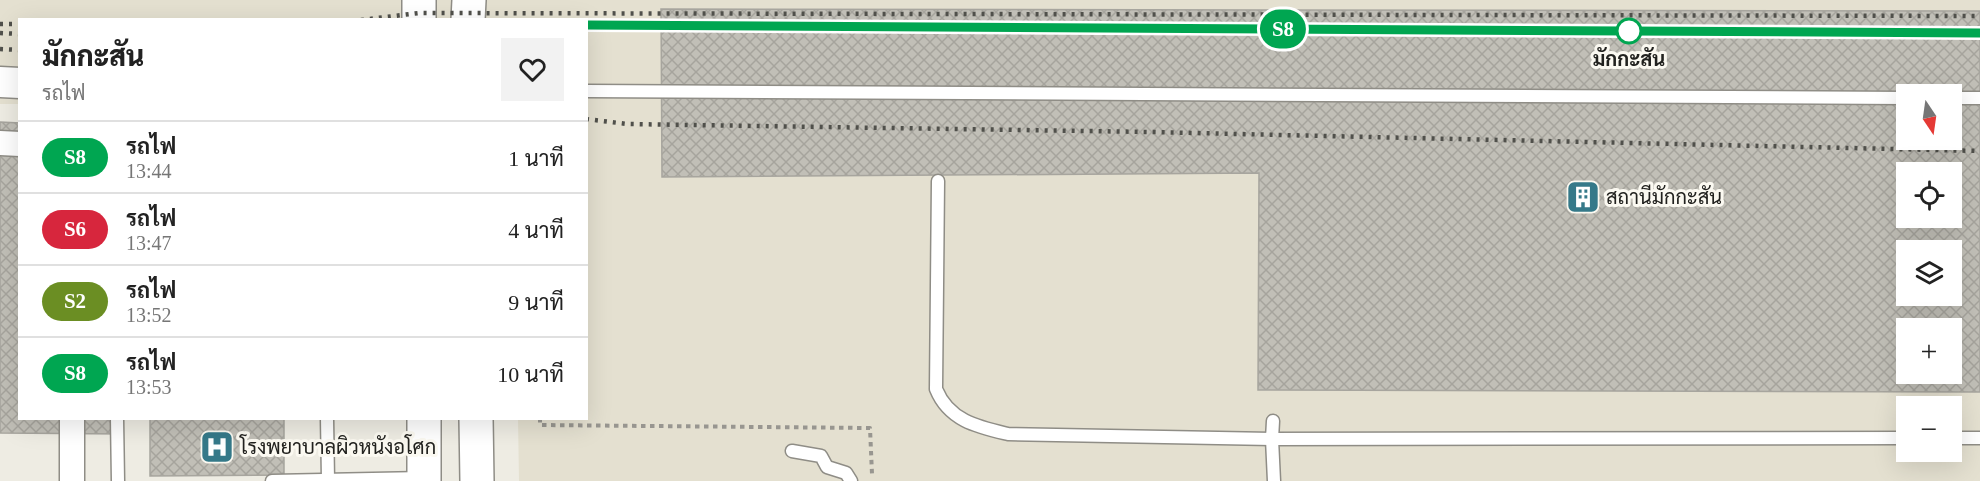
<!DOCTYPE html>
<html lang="th">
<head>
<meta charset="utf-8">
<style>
	:root { --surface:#fff; --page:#f2f2f2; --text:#222; --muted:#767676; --line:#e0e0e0 }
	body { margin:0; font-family:"Times New Roman",Sarabun,serif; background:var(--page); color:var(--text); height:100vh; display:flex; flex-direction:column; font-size:22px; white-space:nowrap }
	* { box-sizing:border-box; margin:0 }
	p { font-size:20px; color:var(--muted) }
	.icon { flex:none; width:33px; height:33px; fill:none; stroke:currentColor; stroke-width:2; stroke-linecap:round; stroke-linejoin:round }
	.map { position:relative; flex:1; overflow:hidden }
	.drawer { position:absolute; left:18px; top:18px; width:570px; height:402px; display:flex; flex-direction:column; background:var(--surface); border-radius:0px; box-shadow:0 6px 24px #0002 }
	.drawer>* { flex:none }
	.badge { padding:0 12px; border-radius:20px; font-size:21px; line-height:39px }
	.needle { width:39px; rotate:167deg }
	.tools { position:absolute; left:1896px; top:84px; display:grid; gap:12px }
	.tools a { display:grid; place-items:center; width:66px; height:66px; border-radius:0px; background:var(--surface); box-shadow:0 6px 24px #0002; font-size:30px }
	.map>.badge { position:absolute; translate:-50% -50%; box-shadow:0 0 0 3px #fff }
	.round { display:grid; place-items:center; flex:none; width:63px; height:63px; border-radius:0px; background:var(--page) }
	.summary { display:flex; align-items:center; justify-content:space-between; height:102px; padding:0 24px }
	h1 { font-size:28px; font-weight:800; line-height:45px }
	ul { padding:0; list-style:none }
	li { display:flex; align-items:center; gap:18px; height:72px; padding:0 24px; border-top:2px solid var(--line) }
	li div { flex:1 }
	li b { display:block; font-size:22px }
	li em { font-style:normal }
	li .badge { min-width:66px; font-weight:700; text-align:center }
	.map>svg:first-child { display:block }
</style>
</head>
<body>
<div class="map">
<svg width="1980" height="481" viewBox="0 0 1980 481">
	<defs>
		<pattern id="building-cross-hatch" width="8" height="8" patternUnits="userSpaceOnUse" patternTransform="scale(1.5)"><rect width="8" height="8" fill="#c1bfb7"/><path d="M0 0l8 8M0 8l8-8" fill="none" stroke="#a6a49d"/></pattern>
	</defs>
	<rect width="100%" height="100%" fill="#eeece3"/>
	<!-- built -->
	<path fill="#e4e0d0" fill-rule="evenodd" d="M0,0H1980V170L1824,172H1980V481H519L518,419L586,418V20H20L19,104H0ZM1906,94H1952V140H1906ZM1906,172H1952V218H1906ZM1906,250H1952V296H1906ZM1906,328H1952V374H1906ZM1906,406H1952V452H1906Z"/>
	<!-- building -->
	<g fill="url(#building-cross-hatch)" stroke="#a7a59e" stroke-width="1.5" fill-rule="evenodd">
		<path d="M661,9L1980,11V392L1258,390L1259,173L662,177ZM1906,94H1952V140H1906ZM1906,172H1952V218H1906ZM1906,250H1952V296H1906ZM1906,328H1952V374H1906Z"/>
		<polygon points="0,122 20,123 20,418 123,418 123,434 0,433"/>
		<polygon points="150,418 284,418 284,475 150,476"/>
	</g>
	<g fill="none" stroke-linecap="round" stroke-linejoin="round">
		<defs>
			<g id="service">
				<polyline points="586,91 1906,98"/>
				<polyline points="1952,98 1980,98"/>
				<path d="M938,181L936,389C949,421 978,427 1008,434L1272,439L1273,421"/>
				<polyline points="117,418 118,481"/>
				<polyline points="327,418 328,480"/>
				<polyline points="1952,438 1980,438"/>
				<polyline points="792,451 821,456 827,467 846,473 851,481"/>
				<polyline points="272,481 423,478"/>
				<polyline points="1274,481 1272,439 1906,438"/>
			</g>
			<g id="minor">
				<polyline points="0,143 20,144"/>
				<polyline points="72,418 72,481"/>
			</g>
			<polyline id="tertiary" points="0,82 20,83"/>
			<g id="primary">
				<polyline points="419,0 419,20"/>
				<polyline points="468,20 469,0"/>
				<polyline points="424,418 424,481"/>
				<polyline points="476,418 477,481"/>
			</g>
		</defs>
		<!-- service casing -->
		<use href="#service" stroke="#8f8d86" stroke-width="15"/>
		<!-- minor casing -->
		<use href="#minor" stroke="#8f8d86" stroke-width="27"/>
		<!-- tertiary casing -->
		<use href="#tertiary" stroke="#8f8d86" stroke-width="33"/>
		<!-- primary casing -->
		<use href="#primary" stroke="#8f8d86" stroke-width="36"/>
		<!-- path -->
		<g stroke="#989690" stroke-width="4" stroke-dasharray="4.5 4.5" stroke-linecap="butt">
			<polyline points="1921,88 1937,88"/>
			<polyline points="540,418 540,425 870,428 872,474"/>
		</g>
		<!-- service -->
		<use href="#service" stroke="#fff" stroke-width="12"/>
		<!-- minor -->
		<use href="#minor" stroke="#fff" stroke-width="24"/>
		<!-- tertiary -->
		<use href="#tertiary" stroke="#fff" stroke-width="30"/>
		<!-- primary -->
		<use href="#primary" stroke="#fff" stroke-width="33"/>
		<!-- rail -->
		<g stroke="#50504b" stroke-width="4.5" stroke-dasharray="3 6" stroke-linecap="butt">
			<polyline points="361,20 419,13 1980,16"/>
			<polyline points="0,24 20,24"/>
			<polyline points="586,25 1980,33"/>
			<polyline points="0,33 20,34"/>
			<polyline points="0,49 20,50"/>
			<polyline points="586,119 627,124 1151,132 1980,151"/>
		</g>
	</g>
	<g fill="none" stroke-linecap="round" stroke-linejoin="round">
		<defs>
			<polyline id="line" points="586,25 1980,33"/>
		</defs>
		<!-- line casing -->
		<use href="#line" stroke="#fff" stroke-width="14"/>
		<!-- line -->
		<use href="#line" stroke="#00a651" stroke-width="9"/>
	</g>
	<!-- icons -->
	<defs>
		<symbol id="building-square" viewBox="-11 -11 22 22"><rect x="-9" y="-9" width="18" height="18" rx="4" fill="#357989" stroke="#fbf9f1"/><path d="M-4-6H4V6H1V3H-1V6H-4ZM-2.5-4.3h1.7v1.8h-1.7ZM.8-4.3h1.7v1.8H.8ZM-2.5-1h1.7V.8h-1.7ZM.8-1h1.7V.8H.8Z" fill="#fff"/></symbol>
		<symbol id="hospital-square" viewBox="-11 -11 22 22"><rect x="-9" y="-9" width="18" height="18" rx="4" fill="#357989" stroke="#fbf9f1"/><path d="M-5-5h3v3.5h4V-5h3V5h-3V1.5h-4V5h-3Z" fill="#fff"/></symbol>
	</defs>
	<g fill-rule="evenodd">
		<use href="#building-square" x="1564" y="178" width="38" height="38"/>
		<use href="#hospital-square" x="198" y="428" width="38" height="38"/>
	</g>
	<!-- markers -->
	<circle fill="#fff" stroke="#00a651" stroke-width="3" cx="1629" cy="31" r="12"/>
	<g text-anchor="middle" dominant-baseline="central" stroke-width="6" stroke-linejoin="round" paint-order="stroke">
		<!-- stop labels -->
		<g font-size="20" font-weight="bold" fill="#22221f" stroke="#fbf9f1">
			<text x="1629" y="59">มักกะสัน</text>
		</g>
		<!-- poi labels -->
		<g font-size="20" fill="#22221f" stroke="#fbf9f1" text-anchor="start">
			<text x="1606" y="197">สถานีมักกะสัน</text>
			<text x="240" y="447">โรงพยาบาลผิวหนังอโศก</text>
		</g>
	</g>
</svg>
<div class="tools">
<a><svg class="needle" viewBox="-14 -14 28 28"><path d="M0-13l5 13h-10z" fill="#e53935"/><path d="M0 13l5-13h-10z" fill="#767676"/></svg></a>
<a><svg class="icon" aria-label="locate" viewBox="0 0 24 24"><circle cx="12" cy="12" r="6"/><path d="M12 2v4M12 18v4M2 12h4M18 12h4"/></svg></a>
<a><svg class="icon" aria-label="layers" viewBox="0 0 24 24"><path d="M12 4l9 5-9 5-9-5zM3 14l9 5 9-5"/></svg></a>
<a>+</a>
<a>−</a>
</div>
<b class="badge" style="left:1283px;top:29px;background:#00a651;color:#fff">S8</b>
<section class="drawer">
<div class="summary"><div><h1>มักกะสัน</h1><p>รถไฟ</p></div><a class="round"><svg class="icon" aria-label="heart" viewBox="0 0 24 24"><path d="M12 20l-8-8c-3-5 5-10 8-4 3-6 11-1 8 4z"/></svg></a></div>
<ul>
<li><span class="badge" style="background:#00a651;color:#fff">S8</span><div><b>รถไฟ</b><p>13:44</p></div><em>1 นาที</em></li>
<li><span class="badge" style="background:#d7263d;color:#fff">S6</span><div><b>รถไฟ</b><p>13:47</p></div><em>4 นาที</em></li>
<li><span class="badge" style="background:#6b8e23;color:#fff">S2</span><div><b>รถไฟ</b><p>13:52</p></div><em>9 นาที</em></li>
<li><span class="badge" style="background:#00a651;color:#fff">S8</span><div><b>รถไฟ</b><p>13:53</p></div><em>10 นาที</em></li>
</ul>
</section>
</div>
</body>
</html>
